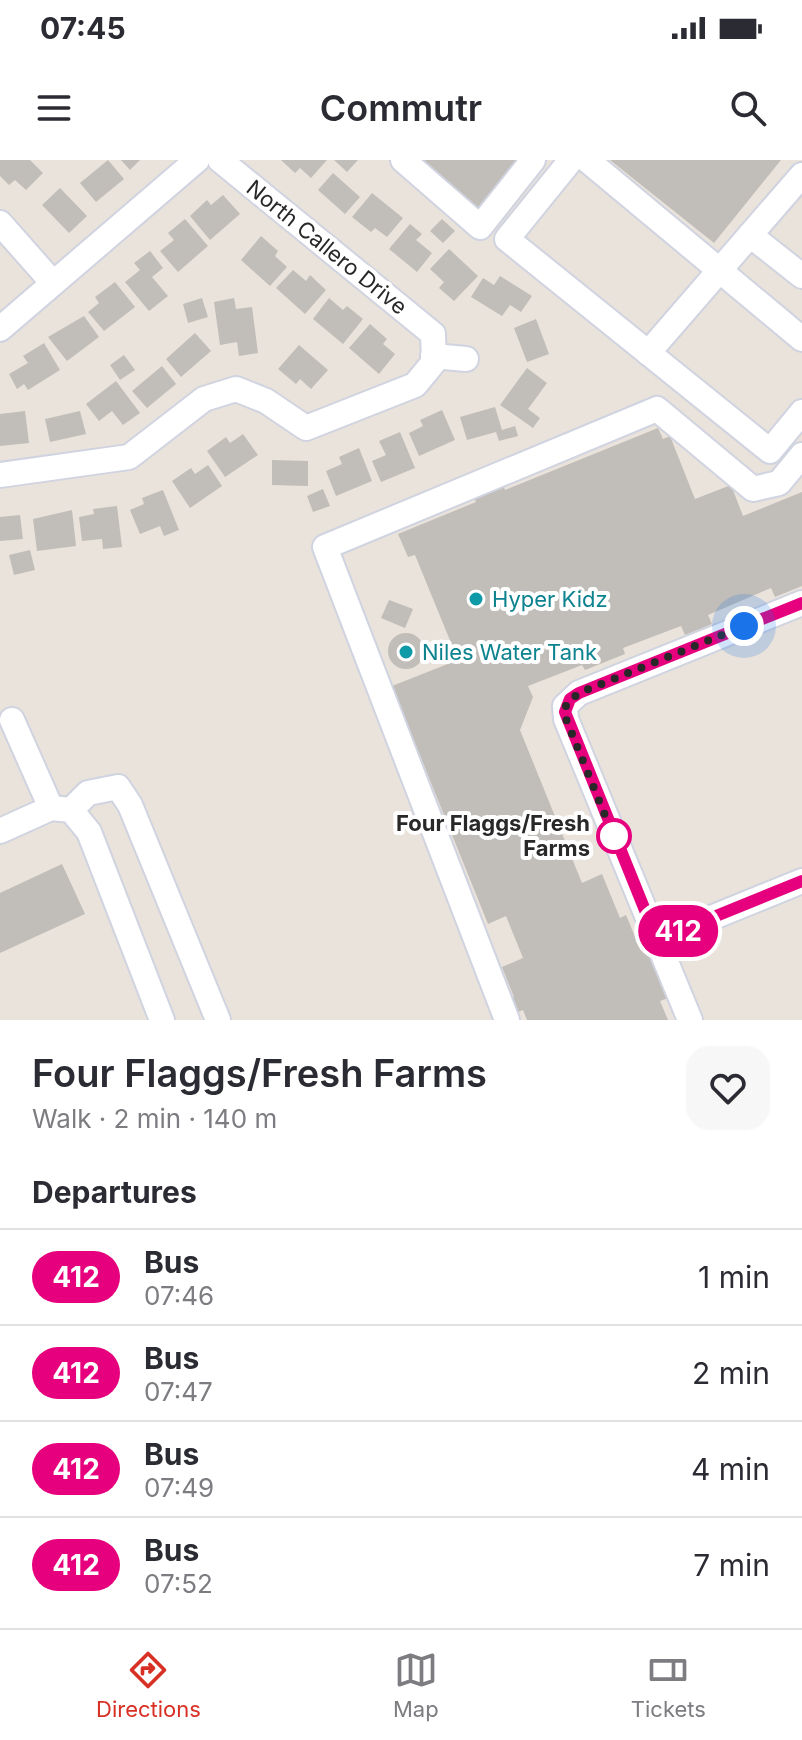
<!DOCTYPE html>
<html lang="en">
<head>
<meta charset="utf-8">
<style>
	:root { --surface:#fff; --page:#f7f7f7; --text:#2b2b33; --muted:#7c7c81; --line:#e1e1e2; --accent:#d93025 }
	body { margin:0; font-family:Inter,sans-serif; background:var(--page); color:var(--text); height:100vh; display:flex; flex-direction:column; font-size:30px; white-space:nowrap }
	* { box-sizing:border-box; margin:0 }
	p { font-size:26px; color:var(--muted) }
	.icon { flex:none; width:44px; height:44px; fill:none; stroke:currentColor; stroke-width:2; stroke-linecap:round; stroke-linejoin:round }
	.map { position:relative; height:860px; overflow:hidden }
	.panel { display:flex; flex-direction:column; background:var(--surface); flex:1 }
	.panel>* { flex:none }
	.badge { padding:0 16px; border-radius:26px; font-size:28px; line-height:52px }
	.you { position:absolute; width:40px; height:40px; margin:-20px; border:6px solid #fff; border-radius:50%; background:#1a73e8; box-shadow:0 0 0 12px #1a73e833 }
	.map>.badge { position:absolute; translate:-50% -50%; box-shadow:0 0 0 4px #fff }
	h2 { padding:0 32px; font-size:30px; line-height:72px }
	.round { display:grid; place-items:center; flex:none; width:84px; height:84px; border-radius:24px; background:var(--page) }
	.head { display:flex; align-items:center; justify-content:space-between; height:136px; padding:0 32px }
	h1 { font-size:38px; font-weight:600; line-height:60px }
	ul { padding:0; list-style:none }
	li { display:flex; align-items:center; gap:24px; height:96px; padding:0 32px; border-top:2px solid var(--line) }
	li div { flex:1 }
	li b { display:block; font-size:30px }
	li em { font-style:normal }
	li .badge { min-width:88px; font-weight:700; text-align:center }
	.status { display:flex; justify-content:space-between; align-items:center; height:56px; padding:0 40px; background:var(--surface); direction:ltr }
	.status svg { height:22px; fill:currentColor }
	header { display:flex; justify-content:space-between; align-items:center; height:104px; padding:0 32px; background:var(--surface); font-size:36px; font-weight:600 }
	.tabs { display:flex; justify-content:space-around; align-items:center; height:112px; border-top:2px solid var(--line); background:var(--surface); font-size:22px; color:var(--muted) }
	.tabs a { display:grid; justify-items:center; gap:4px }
	.tabs .active { color:var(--accent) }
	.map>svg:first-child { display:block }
</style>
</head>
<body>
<div class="status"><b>07:45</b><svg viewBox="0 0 49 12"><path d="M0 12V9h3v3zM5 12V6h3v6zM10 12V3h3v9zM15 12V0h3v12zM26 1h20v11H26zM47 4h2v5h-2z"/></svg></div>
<header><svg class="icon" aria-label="menu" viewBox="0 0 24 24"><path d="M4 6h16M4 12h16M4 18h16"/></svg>Commutr<svg class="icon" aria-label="search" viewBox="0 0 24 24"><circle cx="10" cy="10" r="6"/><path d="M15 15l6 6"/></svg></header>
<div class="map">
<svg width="802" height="860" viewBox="0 0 802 860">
	<rect width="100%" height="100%" fill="#e9e3db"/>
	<!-- building -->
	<g fill="#c1bdb8">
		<polygon points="0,0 30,0 43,13 26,30 15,20 9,25 0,16"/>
		<polygon points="108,0 124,19 96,42 80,23"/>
		<polygon points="121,0 140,0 130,10"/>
		<polygon points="281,0 327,0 311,18 300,8 295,13"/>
		<polygon points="334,0 358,0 347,12"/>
		<polygon points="418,0 524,0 483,51"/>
		<polygon points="610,0 781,0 714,83"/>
		<polygon points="333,13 360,37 345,54 318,30"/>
		<polygon points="60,28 87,56 69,73 42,45"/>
		<polygon points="372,33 403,58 387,77 375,68 371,72 352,57"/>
		<polygon points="223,35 240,54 210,80 190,56 207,40 211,45"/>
		<polygon points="185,59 208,86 178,112 160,91 174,80 168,73"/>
		<polygon points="442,59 455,71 443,83 430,71"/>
		<polygon points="410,64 422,74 416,80 432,93 417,112 389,89"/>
		<polygon points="261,76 278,91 275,96 287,107 270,126 241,100"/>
		<polygon points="449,89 478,116 454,141 439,128 444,122 430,109"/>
		<polygon points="150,91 163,108 152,117 168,136 149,151 125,122 140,110 134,103"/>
		<polygon points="293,110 306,121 310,115 326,130 305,154 276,128"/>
		<polygon points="500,116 532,136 521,152 510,145 502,156 471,137 483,118 494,125"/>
		<polygon points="115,122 135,147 104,171 88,152 99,143 95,137"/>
		<polygon points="202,138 208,157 188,163 183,144"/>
		<polygon points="234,138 236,149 252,147 258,193 239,196 237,182 220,185 214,142"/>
		<polygon points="329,138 343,150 347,146 363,159 343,184 313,159"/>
		<polygon points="84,156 99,177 67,201 48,177"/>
		<polygon points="536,159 549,194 527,202 514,168"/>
		<polygon points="370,164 387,179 383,184 395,194 379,214 349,188"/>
		<polygon points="195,173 211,191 181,217 166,199"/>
		<polygon points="44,183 60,210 28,230 24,224 17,229 9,214 28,203 23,196"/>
		<polygon points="299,185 328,210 311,229 300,219 296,224 278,209"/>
		<polygon points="124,195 135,210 120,220 110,205"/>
		<polygon points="162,206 176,224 147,248 132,231"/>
		<polygon points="527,208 547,223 528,249 540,258 533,268 500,245"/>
		<polygon points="116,221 140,253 123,265 112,251 99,261 86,244"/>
		<polygon points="495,247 502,270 515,266 518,276 499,281 496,272 467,280 460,257"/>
		<polygon points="442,250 455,280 419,296 409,273 423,266 420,260"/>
		<polygon points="25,251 29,283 0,286 0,254"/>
		<polygon points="80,251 86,274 50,282 45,259"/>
		<polygon points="658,268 663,279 670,276 695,339 731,325 743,356 802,332 802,426 775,437 771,428 708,455 712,464 685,475 681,466 623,488 625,494 585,510 582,505 528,526 533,537 520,570 582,723 602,714 620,758 626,755 641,791 651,787 671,837 660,841 668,860 527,860 523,850 513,854 507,840 514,837 502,807 523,798 506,756 488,764 392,526 458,500 415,395 408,397 398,374 476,342 472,333 502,321 505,330"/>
		<polygon points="400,272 415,308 381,322 372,301 386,295 379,281"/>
		<polygon points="243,274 258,295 225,317 207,291 226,277 230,283"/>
		<polygon points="359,288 372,321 336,336 326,311 342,304 339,297"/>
		<polygon points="272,300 308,301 308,326 272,325"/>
		<polygon points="208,305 222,326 190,348 172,321 191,308 195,314"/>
		<polygon points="323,329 330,346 313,352 307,336"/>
		<polygon points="163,330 179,370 164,376 160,366 140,374 130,350 144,344 142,338"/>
		<polygon points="117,346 122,387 103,389 102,379 82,381 79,357 94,354 93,349"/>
		<polygon points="72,350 76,386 37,391 33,359"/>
		<polygon points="20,355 23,379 0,381 0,357"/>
		<polygon points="30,390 35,410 14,415 9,395"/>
		<polygon points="389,440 413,449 405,468 381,458"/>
		<circle cx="406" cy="491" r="18"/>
		<polygon points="62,704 85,754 0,793 0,733"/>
	</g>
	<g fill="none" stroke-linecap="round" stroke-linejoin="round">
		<defs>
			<g id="minor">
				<polyline points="403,0 480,67 533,0"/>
				<polyline points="571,0 507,79 770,291 802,252"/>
				<polyline points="587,0 802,179"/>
				<polyline points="0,63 53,123"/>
				<polyline points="750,75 802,116"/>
				<polyline points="0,169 197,0"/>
				<polyline points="648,193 802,15"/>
				<polyline points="433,196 466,199"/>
				<polyline points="0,315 129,297 204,239 236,229 266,241 306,268 415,225 434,202 433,174 220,0"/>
				<polyline points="12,560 51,648"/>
				<polyline points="51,648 71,650 89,672 162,860"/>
				<polyline points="71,650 88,633 118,627 130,645 218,860"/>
				<polyline points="0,671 51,648"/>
				<polyline points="657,780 802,721"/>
				<polyline points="507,860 325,387 657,249 753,329 779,323 802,295"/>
				<polyline points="690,860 566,559 565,546 579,533 802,443"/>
			</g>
		</defs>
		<!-- minor casing -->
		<use href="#minor" stroke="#d0d3e0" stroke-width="28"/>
		<!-- minor -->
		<use href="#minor" stroke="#fff" stroke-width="24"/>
	</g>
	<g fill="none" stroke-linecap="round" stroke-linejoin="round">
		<defs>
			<polyline id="line" points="802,443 579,533 570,539 565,552 657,780 802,721"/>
		</defs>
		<!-- line casing -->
		<use href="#line" stroke="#fff" stroke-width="18"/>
		<!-- line -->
		<use href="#line" stroke="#e6007e" stroke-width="12"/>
		<!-- walk -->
		<polyline stroke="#282828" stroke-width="8" stroke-dasharray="0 14.4" points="614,676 617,685 566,559 566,544 579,533 744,466"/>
	</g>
	<!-- markers -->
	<g fill="#0f9aa8" stroke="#fff" stroke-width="3">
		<circle cx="476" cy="439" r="8"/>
		<circle cx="406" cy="492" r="8"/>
	</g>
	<circle fill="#fff" stroke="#e6007e" stroke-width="4" cx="614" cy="676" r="16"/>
	<g text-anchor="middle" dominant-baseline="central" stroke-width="8" stroke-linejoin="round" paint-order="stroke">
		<!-- street labels -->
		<g font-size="22" fill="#282828" stroke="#fff">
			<text transform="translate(327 87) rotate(39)">North Callero Drive</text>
		</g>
		<!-- culture labels -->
		<g font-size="22" fill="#0d838f" stroke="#fff" text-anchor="start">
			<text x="492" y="439">Hyper Kidz</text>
			<text x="422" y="492">Niles Water Tank</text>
		</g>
		<!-- stop labels -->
		<g font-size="22" font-weight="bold" fill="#282828" stroke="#fff" text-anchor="end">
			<text x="590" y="663">Four Flaggs/Fresh<tspan x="590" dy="25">Farms</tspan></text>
		</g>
	</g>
</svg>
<div class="you" style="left:744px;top:466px"></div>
<b class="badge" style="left:678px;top:771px;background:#e6007e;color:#fff">412</b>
</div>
<section class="panel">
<div class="head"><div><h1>Four Flaggs/Fresh Farms</h1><p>Walk · 2 min · 140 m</p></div><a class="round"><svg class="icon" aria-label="heart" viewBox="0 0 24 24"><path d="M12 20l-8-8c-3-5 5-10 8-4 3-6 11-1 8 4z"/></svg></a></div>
<h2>Departures</h2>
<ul>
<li><span class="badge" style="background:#e6007e;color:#fff">412</span><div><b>Bus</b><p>07:46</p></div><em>1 min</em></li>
<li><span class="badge" style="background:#e6007e;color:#fff">412</span><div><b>Bus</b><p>07:47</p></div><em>2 min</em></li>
<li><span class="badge" style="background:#e6007e;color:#fff">412</span><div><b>Bus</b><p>07:49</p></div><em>4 min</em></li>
<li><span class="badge" style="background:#e6007e;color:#fff">412</span><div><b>Bus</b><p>07:52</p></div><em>7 min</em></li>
</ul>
</section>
<nav class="tabs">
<a class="active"><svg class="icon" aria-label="directions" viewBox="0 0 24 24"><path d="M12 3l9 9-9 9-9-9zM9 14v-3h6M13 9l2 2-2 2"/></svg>Directions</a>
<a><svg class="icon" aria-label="map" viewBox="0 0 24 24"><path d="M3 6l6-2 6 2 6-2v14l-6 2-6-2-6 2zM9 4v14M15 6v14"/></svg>Map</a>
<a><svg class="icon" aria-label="tickets" viewBox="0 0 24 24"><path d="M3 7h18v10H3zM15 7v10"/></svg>Tickets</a>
</nav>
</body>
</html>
